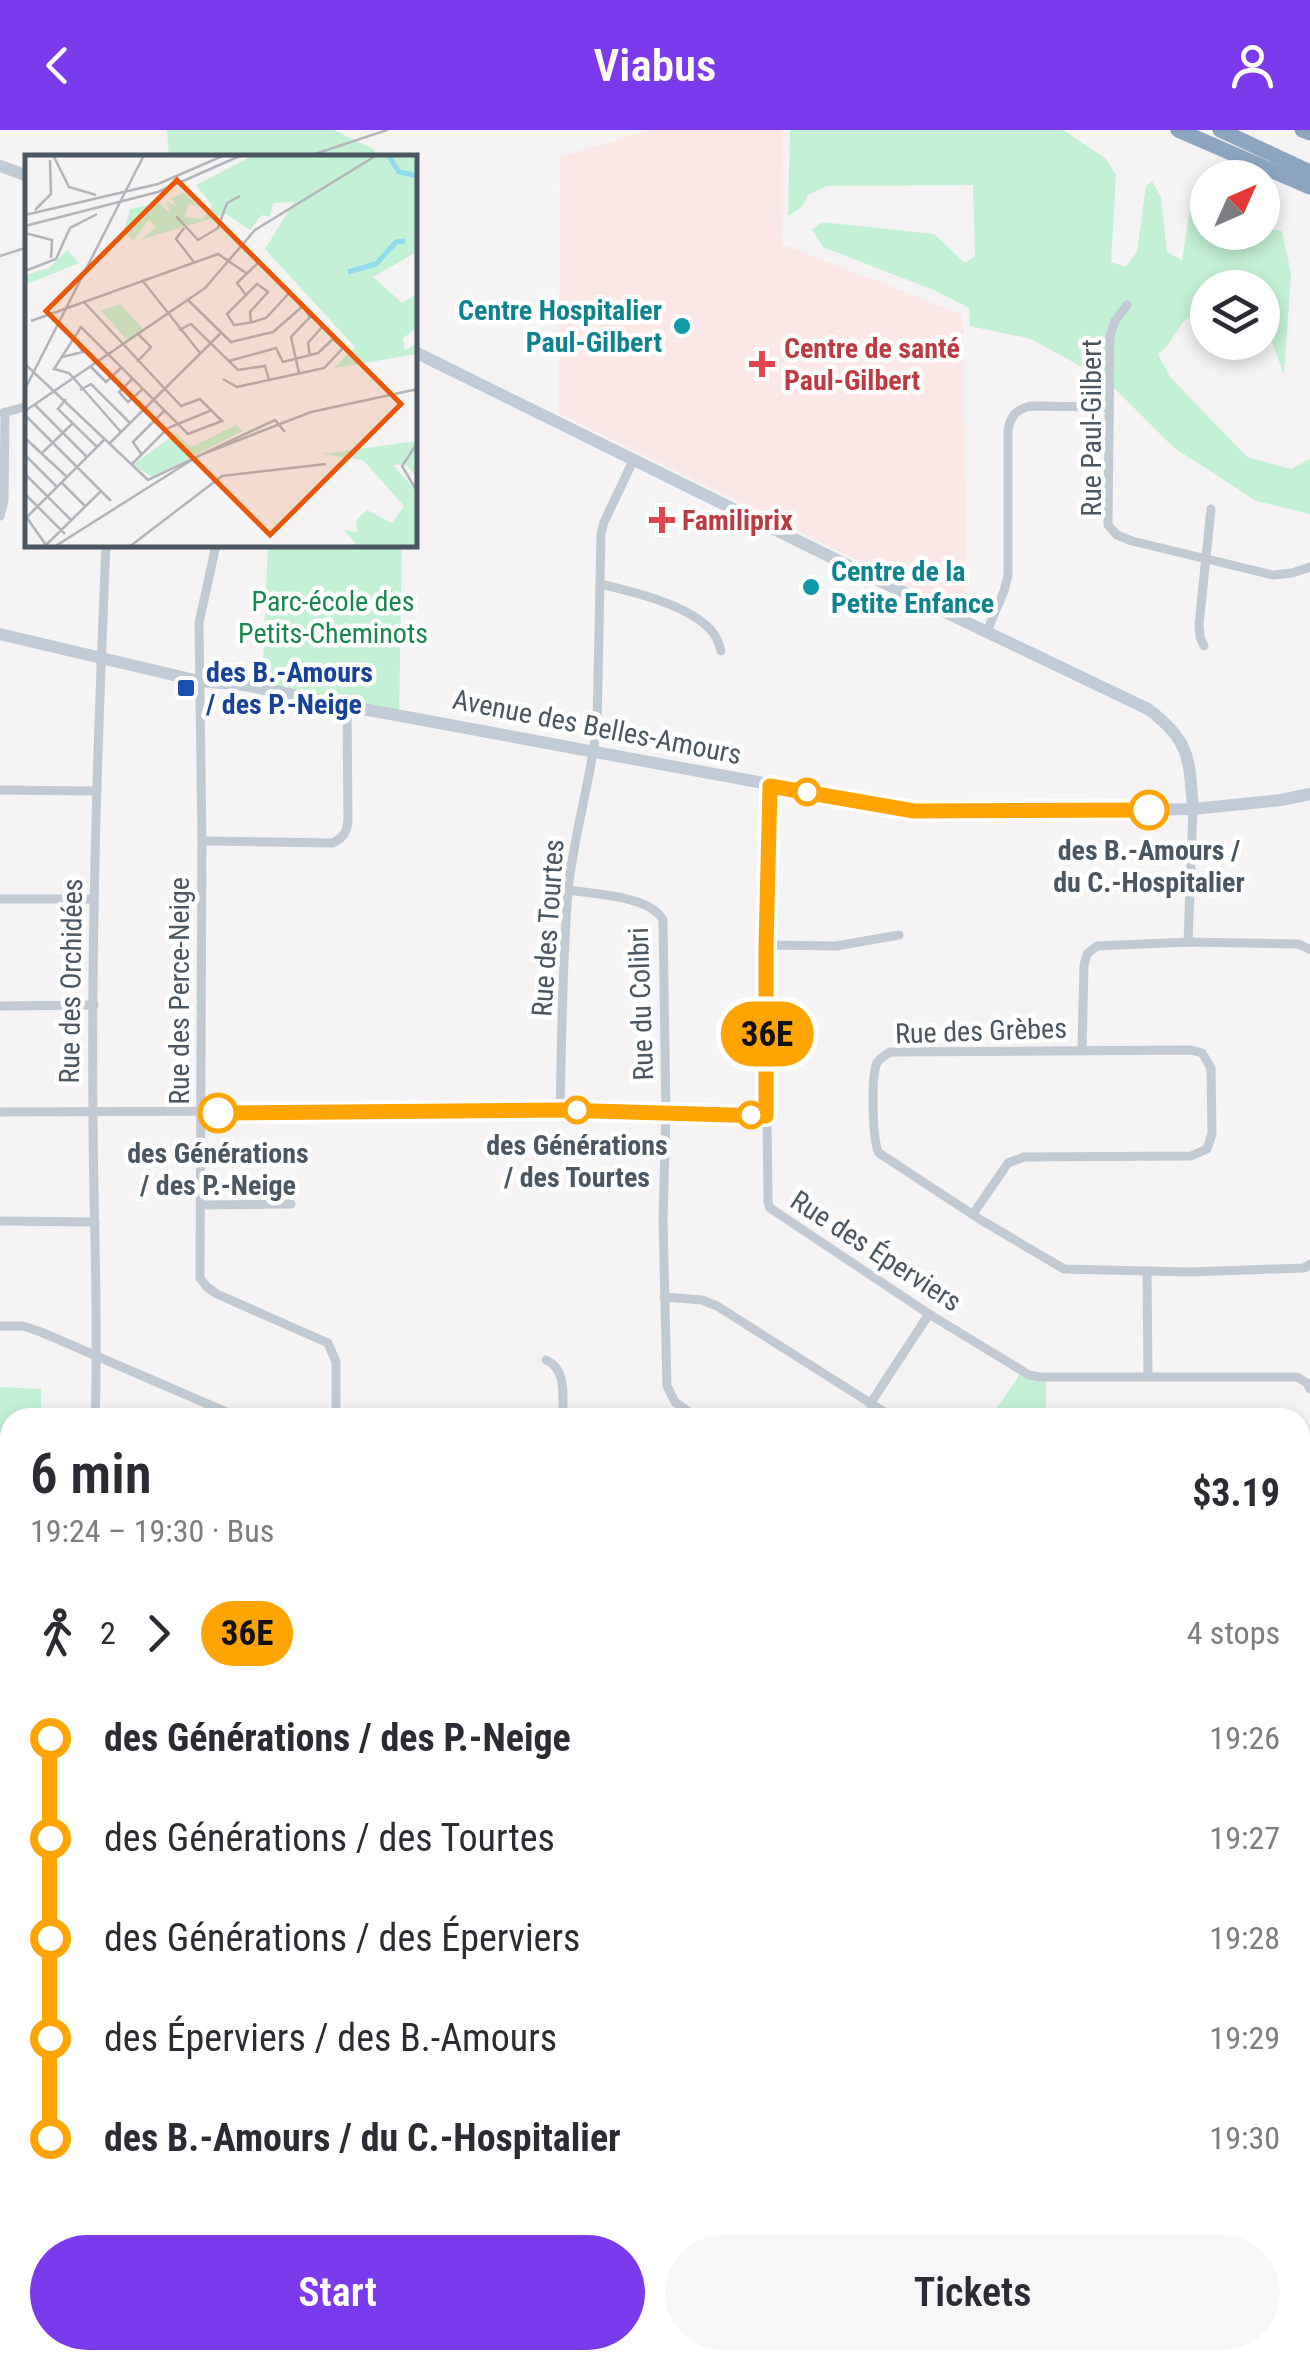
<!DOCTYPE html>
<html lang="en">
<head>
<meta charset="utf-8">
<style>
	:root { --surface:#fff; --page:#f7f7f7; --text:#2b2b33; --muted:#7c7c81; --accent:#7c3aed }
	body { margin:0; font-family:"Roboto Condensed",sans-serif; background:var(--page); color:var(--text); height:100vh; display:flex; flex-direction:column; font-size:38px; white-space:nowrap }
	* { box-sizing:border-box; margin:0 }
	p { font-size:32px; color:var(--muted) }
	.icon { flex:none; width:55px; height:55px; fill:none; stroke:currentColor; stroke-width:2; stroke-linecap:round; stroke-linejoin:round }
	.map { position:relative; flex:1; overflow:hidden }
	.side { position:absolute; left:0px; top:1278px; width:1310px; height:962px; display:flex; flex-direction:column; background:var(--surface); border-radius:30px 30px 0 0; box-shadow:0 5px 15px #0003 }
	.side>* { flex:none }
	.badge { padding:0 20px; border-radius:32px; font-size:35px; line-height:65px }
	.needle { width:65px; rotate:45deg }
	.tools { position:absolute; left:1190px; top:30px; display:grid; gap:20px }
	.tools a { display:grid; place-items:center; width:90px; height:90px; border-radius:50%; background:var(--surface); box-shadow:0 5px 15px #0003; font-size:50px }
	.map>.badge { position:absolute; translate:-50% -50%; box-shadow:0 0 0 5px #fff }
	.legs { display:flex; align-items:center; gap:15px; height:110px; padding:0 30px; font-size:32px }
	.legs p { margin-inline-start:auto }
	.head { display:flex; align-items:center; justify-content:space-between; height:170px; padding:0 30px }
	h1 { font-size:55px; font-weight:600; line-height:75px }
	.button { display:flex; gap:20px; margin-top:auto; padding:20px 30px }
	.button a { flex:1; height:115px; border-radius:60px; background:var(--accent); color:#fff; font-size:40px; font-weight:600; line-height:115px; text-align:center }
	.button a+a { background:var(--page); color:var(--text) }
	ul { padding:0 30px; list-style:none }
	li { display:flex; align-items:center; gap:35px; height:100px; font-size:38px }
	li i { display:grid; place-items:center; width:15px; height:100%; margin:0 12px; background:currentColor }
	li i::after { content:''; width:25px; height:25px; margin:-12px; border:8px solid; border-radius:50%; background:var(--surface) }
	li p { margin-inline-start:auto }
	li:first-child i { background:linear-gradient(#0000 50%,currentColor 0) }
	li:last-child i { background:linear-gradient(currentColor 50%,#0000 0) }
	header { display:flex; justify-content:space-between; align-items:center; height:130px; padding:0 30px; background:var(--accent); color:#fff; font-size:45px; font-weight:600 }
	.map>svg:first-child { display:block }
</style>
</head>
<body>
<header><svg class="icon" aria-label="back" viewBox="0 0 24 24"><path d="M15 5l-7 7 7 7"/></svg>Viabus<svg class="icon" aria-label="person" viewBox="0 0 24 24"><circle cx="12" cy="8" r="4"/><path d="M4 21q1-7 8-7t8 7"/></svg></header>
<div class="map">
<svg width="1310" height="2239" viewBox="0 0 1310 2239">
	<rect width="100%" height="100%" fill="#f5f3f3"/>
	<!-- medical -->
	<polygon fill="#fce8e6" points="650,0 783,0 782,114 963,185 966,484 559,283 560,27"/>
	<!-- green -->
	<g fill="#c3f1d5">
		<polygon points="167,0 334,0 373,19 379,27 169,27"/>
		<polygon points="790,0 1063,0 1105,28 1116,45 1111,132 1126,137 1137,122 1146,56 1152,51 1161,67 1167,122 1182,130 1193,61 1207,63 1208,102 1262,102 1263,97 1282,101 1291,144 1284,245 1267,198 1263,194 1262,158 1208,158 1207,176 1183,192 1168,215 1158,224 1170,247 1247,327 1291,339 1310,329 1310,384 1256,371 1173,317 1106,250 1031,209 970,196 969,178 936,161 823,117 812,100 822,92 934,104 965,133 975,126 973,55 827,56 808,65 802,77 788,86"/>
		<polygon points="268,415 402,415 399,585 262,558"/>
		<polygon points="1022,1241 1046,1247 1046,1287 990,1288"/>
		<polygon points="0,1257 41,1259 41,1287 10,1288 10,1450 0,1447"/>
		<polygon points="1300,1727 1310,1727 1310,1863 1300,1857"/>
		<polygon points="1300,2018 1310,2024 1310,2085 1300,2078"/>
		<polygon points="788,2230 841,2230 853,2239 800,2239"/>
	</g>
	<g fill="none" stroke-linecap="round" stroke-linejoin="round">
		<!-- street -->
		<g stroke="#c1cad2" stroke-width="9">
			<polyline points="1127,175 1115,191 1110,206 1108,395 1117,405 1132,411 1273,445 1292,443 1310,437"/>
			<polyline points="3,283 28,276"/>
			<polyline points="0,386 4,371 5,282"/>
			<polyline points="216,415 199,493 202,711 200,1148 207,1157 217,1164 328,1213 336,1232 336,1288"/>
			<path d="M600,454C633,462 686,474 710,499C716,505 719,513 721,521"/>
			<path d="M987,501L1004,461L1008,445V300C1011,285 1016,280 1030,276L1109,277"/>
			<polyline points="1204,516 1200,507 1199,495 1211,379"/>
			<polyline points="770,655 765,815 768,1072 770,1078 929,1184 1029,1245 1040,1247 1297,1247 1307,1253 1310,1259"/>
			<polyline points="0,660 97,661"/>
			<path d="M202,711L333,713C344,707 347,702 348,690L347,576"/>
			<path d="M568,760C594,764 651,766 663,790L666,983L663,1089L667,1256L675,1272L697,1288"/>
			<polyline points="0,769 94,769"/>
			<polyline points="1188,812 1193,679"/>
			<polyline points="765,815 836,816 899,805"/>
			<polyline points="0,876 94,875"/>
			<polyline points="1082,921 1084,835 1087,824 1097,816 1188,812 1298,814 1310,819"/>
			<path d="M560,980C562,907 562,834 568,762C573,706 591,651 597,594L601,404L604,392L634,329"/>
			<polyline points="0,982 560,980 766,986"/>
			<polyline points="201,1075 291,1074"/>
			<path d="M973,1084L1008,1033L1024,1027L1191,1026L1207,1019L1212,1004L1211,938L1202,923L1191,920L890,922C884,926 881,927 877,933C871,945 872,1011 879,1023L981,1090L1064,1139L1189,1142L1304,1138L1310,1134"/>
			<polyline points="0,1091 95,1092"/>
			<polyline points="1147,1141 1148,1246"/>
			<polyline points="664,1167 702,1170 717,1176 894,1288"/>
			<polyline points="0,1196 23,1196 41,1202 240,1288"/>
			<path d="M546,1230C568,1240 562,1266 563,1288"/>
			<polyline points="870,1274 929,1184"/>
			<path d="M95,1288C99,1186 93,1085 93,984C91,794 98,604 106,415"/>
			<polyline points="1300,1349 1308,1341 1310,1336"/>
			<polyline points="0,1458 10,1462"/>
			<polyline points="1300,1465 1301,1465"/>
			<polyline points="1300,1587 1304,1607 1300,1660"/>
			<polyline points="0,1690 10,1692"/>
		</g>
		<!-- secondary -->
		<g stroke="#c1cbd6" stroke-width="12">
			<polyline points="0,36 28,46"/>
			<path d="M415,222L847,435L1148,579C1191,611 1189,629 1193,679"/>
			<polyline points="0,504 199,551 245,555 347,576 914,681 1193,679 1281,670 1310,664"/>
		</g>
		<!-- highway -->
		<g stroke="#8ba5c1" stroke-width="15">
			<polyline points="1178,0 1310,57"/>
			<polyline points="1220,0 1310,42"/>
			<polyline points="1302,0 1310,3"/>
		</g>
		<!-- rail -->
		<g stroke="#b5b8bd" stroke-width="2.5">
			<polyline points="303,28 387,0"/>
			<polyline points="0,126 28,117"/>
			<polyline points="0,1472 10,1475"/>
			<polyline points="1300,2105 1310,2112"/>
		</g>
	</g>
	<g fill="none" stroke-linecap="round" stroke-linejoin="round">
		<defs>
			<polyline id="line-1" points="218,983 560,980 766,986 766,816 770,656 914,681 1149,680"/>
		</defs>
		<!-- line-1 casing -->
		<use href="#line-1" stroke="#fff" stroke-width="22"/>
		<!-- line-1 -->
		<use href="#line-1" stroke="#ffa400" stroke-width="15"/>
	</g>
	<!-- markers -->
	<g fill="#0f9aa8" stroke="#fff" stroke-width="4">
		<circle cx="682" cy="196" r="10"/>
		<circle cx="811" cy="457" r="10"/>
	</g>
	<g fill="#e0444e" stroke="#fff" stroke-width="4">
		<path d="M757 219h10v10h10v10h-10v10h-10v-10h-10v-10h10z"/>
		<path d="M657 375h10v10h10v10h-10v10h-10v-10h-10v-10h10z"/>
	</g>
	<rect fill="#1a4fb4" stroke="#fff" stroke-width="4" x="176" y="548" width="20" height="20" rx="5"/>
	<g fill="#fff" stroke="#ffa400" stroke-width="5">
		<circle cx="807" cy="662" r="12"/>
		<circle cx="1149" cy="680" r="18"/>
		<circle cx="577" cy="980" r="12"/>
		<circle cx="218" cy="983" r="18"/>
		<circle cx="751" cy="985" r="12"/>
	</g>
	<g text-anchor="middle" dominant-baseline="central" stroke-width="9" stroke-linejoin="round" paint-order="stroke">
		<!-- culture labels -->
		<g font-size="28" font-weight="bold" fill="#0d838f" stroke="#fff" text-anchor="end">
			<text x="662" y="180">Centre Hospitalier<tspan x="662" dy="32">Paul-Gilbert</tspan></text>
			<text x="831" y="441" text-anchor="start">Centre de la<tspan x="831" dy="32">Petite Enfance</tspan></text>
		</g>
		<!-- health labels -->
		<g font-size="28" font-weight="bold" fill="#be3a42" stroke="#fff" text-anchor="start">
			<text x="784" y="218">Centre de santé<tspan x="784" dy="32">Paul-Gilbert</tspan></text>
			<text x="682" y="390">Familiprix</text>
		</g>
		<!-- street labels -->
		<g font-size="28" fill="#4a5661" stroke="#fff">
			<text transform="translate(1091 298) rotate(-90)">Rue Paul-Gilbert</text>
			<text transform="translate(597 597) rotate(11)">Avenue des Belles-Amours</text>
			<text transform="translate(548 798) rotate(-86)">Rue des Tourtes</text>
			<text transform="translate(71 851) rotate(-89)">Rue des Orchidées</text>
			<text transform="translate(179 861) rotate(-90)">Rue des Perce-Neige</text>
			<text transform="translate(641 874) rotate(-92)">Rue du Colibri</text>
			<text transform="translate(981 901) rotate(-2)">Rue des Grèbes</text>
			<text transform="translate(876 1121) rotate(33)">Rue des Éperviers</text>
		</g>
		<!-- park labels -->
		<g font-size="28" fill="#17864f" stroke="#fff">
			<text x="333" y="471">Parc-école des<tspan x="333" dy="32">Petits-Cheminots</tspan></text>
		</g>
		<!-- transit labels -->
		<g font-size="28" font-weight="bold" fill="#164399" stroke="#fff" text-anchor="start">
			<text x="206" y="542">des B.-Amours<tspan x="206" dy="32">/ des P.-Neige</tspan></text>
		</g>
		<!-- stop labels -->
		<g font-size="28" font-weight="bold" fill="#4a5661" stroke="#fff">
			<text x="1149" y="720">des B.-Amours /<tspan x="1149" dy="32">du C.-Hospitalier</tspan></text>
			<text x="577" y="1015">des Générations<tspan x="577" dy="32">/ des Tourtes</tspan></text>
			<text x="218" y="1023">des Générations<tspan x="218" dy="32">/ des P.-Neige</tspan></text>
		</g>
	</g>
	<!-- overview -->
	<g transform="translate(25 25)">
		<rect width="392" height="392" fill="#f5f3f3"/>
		<path d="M229,0H392V97L348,122L377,148L392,139V173L378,183L380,195L392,188V199L309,213L330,192L240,94L269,47L248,48L245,62L237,60L225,75L201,59L115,85L131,72L124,64L108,86L99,76L105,54L134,48L145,58L141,46L151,51L146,43L159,38L174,52L164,49L159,62L178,64L187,50L171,30ZM42,95L54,108L0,130V120L24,113ZM95,149L119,175L103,186L76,156ZM211,270L218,276L127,322L108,310L151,278L166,292ZM392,286V322L380,309L368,310L392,337V392H334L319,375L332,377L331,365L342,355L367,368L379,351L338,305L297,299Z" fill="#c3f1d5"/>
		<path fill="none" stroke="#90daee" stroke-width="5" d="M363,0L374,17L393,21M323,117L351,109L371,87L380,86"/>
		<path fill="none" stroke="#b1b4b9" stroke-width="2.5" d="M28,0L44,32L71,40M10,55L26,39L25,5M0,60L133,29L200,0M151,61L173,85L193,73L202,48L215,41M0,71L133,37L217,0M159,73L151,84L169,107M0,78L27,85L26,103M0,116L31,104L45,73L72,59M117,125L175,198M221,140L212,128L234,107L265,137L241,163L228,167L211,170H209L202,159L232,129L243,137L225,157L226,167M163,145L206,187L248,177L278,151L285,162L266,182L274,218M58,146L156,251L175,244L197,266L163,279L56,172L29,214L44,218L96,277M6,166L193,99L221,118M154,175L166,169L213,215L240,211L244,225M285,201L283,188L297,172M37,202L58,197L49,184M112,207L126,192L113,179M0,209L123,325L250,265L260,277M65,211L81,227L97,212M107,224L94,237L103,247L118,234M198,224L212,232L299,213L318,193L308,184L293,198L258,207L251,193L204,206M0,234L119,0M55,235L66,229L105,268M41,244L33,254L72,292M9,249L62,302M0,256L180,133L230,75L352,0M0,260L86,346M0,283L42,322M393,287L377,311L393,338M85,288L196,178M17,298L48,268M0,300L32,332M117,300L108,287L139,256M106,310L143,273L187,255M0,319L46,365M37,328L61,352M0,339L40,379M0,360L21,390L76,336M1,363L80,284M29,392L173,301L286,257L393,234M104,392L197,321L301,309"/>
		<path fill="#e8590c" fill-opacity="0.15" stroke="#e8590c" stroke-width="5" d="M152,25L376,249L245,380L21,156Z"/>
		<rect width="392" height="392" fill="none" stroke="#4a5661" stroke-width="5"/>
	</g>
</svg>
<div class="tools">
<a><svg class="needle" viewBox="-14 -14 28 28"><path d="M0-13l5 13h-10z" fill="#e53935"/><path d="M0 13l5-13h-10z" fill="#7c7c81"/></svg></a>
<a><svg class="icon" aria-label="layers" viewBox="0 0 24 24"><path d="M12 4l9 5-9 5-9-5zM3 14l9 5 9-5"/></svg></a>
</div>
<b class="badge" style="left:767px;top:904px;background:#ffa400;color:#111">36E</b>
<section class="side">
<div class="head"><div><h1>6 min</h1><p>19:24 – 19:30 · Bus</p></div><b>$3.19</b></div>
<div class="legs"><svg class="icon" aria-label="walk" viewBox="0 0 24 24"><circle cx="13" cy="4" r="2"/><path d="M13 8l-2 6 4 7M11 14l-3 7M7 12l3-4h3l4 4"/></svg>2<svg class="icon" aria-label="forward" viewBox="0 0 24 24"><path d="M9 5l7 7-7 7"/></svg><b class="badge" style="background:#ffa400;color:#111">36E</b><p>4 stops</p></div>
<ul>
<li><i style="color:#ffa400"></i><b>des Générations / des P.-Neige</b><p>19:26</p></li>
<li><i style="color:#ffa400"></i><span>des Générations / des Tourtes</span><p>19:27</p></li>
<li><i style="color:#ffa400"></i><span>des Générations / des Éperviers</span><p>19:28</p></li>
<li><i style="color:#ffa400"></i><span>des Éperviers / des B.-Amours</span><p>19:29</p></li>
<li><i style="color:#ffa400"></i><b>des B.-Amours / du C.-Hospitalier</b><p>19:30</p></li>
</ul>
<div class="button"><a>Start</a><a>Tickets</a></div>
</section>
</div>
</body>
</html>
